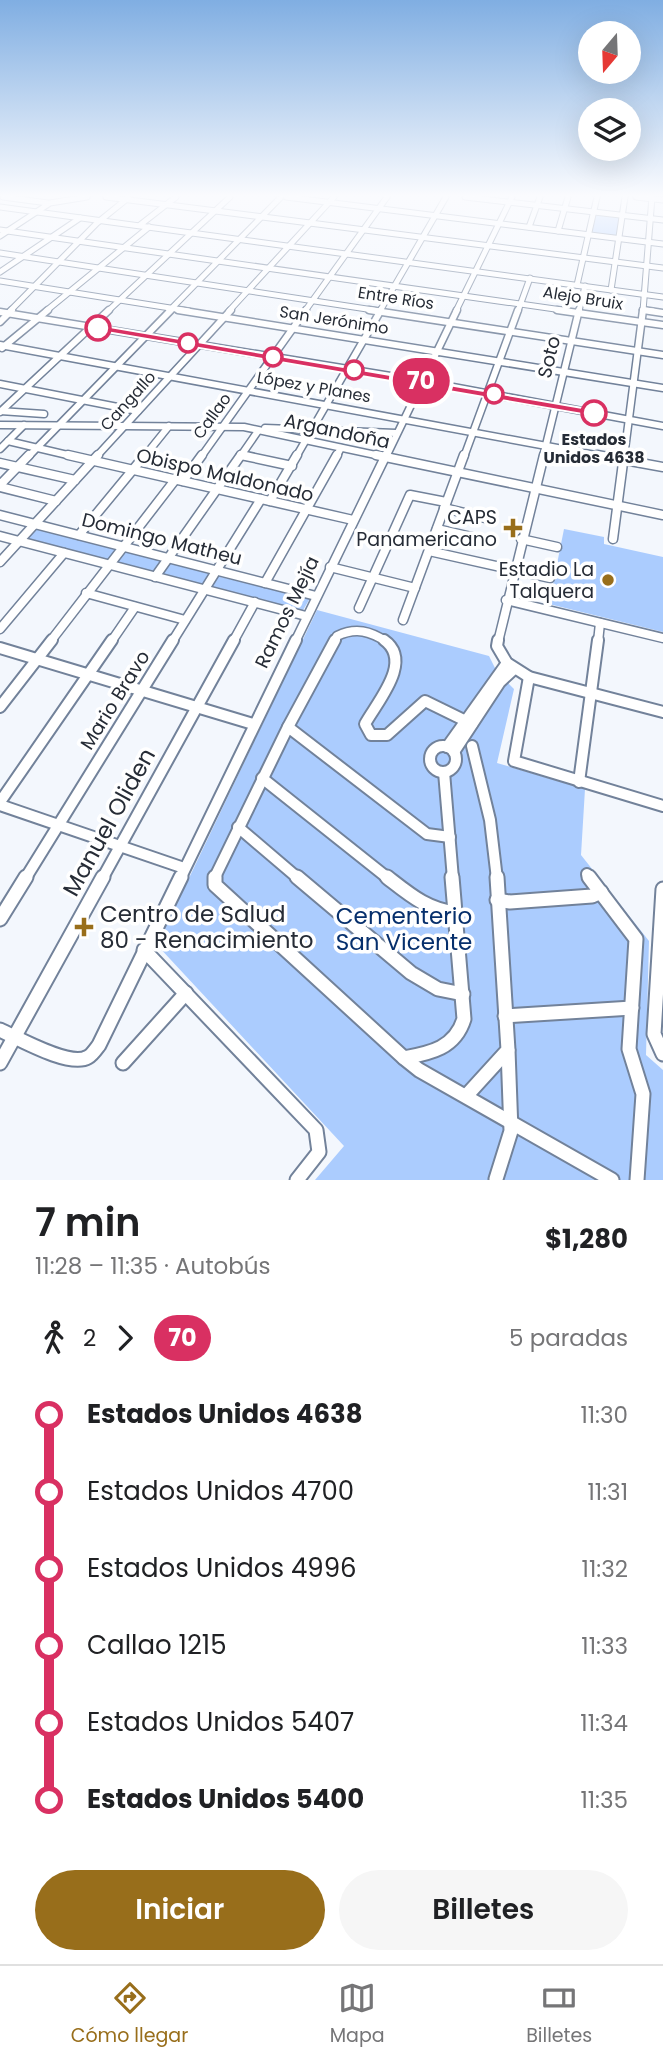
<!DOCTYPE html>
<html lang="es">
<head>
<meta charset="utf-8">
<style>
	:root { --surface:#fff; --page:#f6f6f6; --text:#202124; --muted:#757577; --line:#e0e0e0; --accent:#986e1b }
	body { margin:0; font-family:Poppins,sans-serif; background:var(--page); color:var(--text); height:100vh; display:flex; flex-direction:column; font-size:26px; white-space:nowrap }
	* { box-sizing:border-box; margin:0 }
	p { font-size:23px; color:var(--muted) }
	.icon { flex:none; width:38px; height:38px; fill:none; stroke:currentColor; stroke-width:2; stroke-linecap:round; stroke-linejoin:round }
	.map { position:relative; height:1180px; overflow:hidden }
	.details { display:flex; flex-direction:column; background:var(--surface); flex:1 }
	.details>* { flex:none }
	.badge { padding:0 14px; border-radius:23px; font-size:24px; line-height:46px }
	.needle { width:46px; rotate:199deg }
	.fabs { position:absolute; left:578px; top:21px; display:grid; gap:14px }
	.fabs a { display:grid; place-items:center; width:63px; height:63px; border-radius:50%; background:var(--surface); box-shadow:0 7px 28px #0002; font-size:35px }
	.map>.badge { position:absolute; translate:-50% -50%; box-shadow:0 0 0 4px #fff }
	.legs { display:flex; align-items:center; gap:10px; height:77px; padding:0 35px; font-size:23px }
	.legs p { margin-inline-start:auto }
	.head { display:flex; align-items:center; justify-content:space-between; height:119px; padding:0 35px }
	h1 { font-size:38px; font-weight:600; line-height:52px }
	.button { display:flex; gap:14px; margin-top:auto; padding:14px 35px }
	.button a { flex:1; height:80px; border-radius:42px; background:var(--accent); color:#fff; font-size:28px; font-weight:600; line-height:80px; text-align:center }
	.button a+a { background:var(--page); color:var(--text) }
	ul { padding:0 35px; list-style:none }
	li { display:flex; align-items:center; gap:24px; height:77px; font-size:26px }
	li i { display:grid; place-items:center; width:10px; height:100%; margin:0 9px; background:currentColor }
	li i::after { content:''; width:18px; height:18px; margin:-9px; border:5px solid; border-radius:50%; background:var(--surface) }
	li p { margin-inline-start:auto }
	li:first-child i { background:linear-gradient(#0000 50%,currentColor 0) }
	li:last-child i { background:linear-gradient(currentColor 50%,#0000 0) }
	.tab-bar { display:flex; justify-content:space-around; align-items:center; height:98px; border-top:2px solid var(--line); background:var(--surface); font-size:19px; color:var(--muted) }
	.tab-bar a { display:grid; justify-items:center; gap:4px }
	.tab-bar .on { color:var(--accent) }
	.map>svg:first-child { display:block }
</style>
</head>
<body>
<div class="map">
<svg width="663" height="1180" viewBox="0 0 663 1180">
	<rect width="100%" height="100%" fill="#f3f7fd"/>
	<!-- green -->
	<g fill="#abccfe">
		<polygon points="596,214 621,217 617,237 592,234"/>
		<polygon points="35,527 116,548 116,550 107,561 24,539"/>
		<polygon points="564,529 604,537 604,544 663,557 663,632 549,604"/>
		<polygon points="125,550 161,560 161,562 154,573 114,565"/>
		<polygon points="171,562 210,572 210,574 203,586 161,574"/>
		<polygon points="216,576 309,597 309,600 302,612 213,590 210,586"/>
		<polygon points="317,610 489,656 497,672 514,689 497,763 585,789 581,855 649,941 646,1055 663,1070 663,1180 315,1180 344,1146 157,945"/>
	</g>
	<g fill="none" stroke-linecap="round" stroke-linejoin="round">
		<defs>
			<g id="minor-far4">
				<polyline points="3,197 48,203"/>
				<polyline points="106,197 663,268"/>
				<polyline points="286,197 663,244"/>
				<polyline points="465,197 663,220"/>
				<polyline points="636,197 663,200"/>
				<polyline points="0,207 663,297"/>
				<polyline points="140,225 176,197"/>
				<polyline points="529,227 540,197"/>
				<polyline points="0,230 569,311"/>
				<polyline points="558,231 568,197"/>
				<polyline points="0,236 50,203 87,197"/>
				<polyline points="0,253 380,311"/>
				<polyline points="0,272 80,218"/>
				<polyline points="0,281 189,311"/>
				<polyline points="577,285 597,197"/>
				<polyline points="611,290 625,197"/>
				<polyline points="643,310 653,311"/>
				<polyline points="10,311 97,223 128,198"/>
				<polyline points="46,311 149,227"/>
				<polyline points="108,311 230,197"/>
				<polyline points="169,311 281,197"/>
				<polyline points="229,311 334,197"/>
				<polyline points="305,311 387,197"/>
				<polyline points="380,311 446,197"/>
				<polyline points="456,311 512,197"/>
				<polyline points="518,311 530,278"/>
				<polyline points="579,311 585,286"/>
				<polyline points="643,311 652,197"/>
			</g>
			<g id="minor-far3">
				<polyline points="178,310 663,388"/>
				<polyline points="369,310 663,355"/>
				<polyline points="557,310 663,325"/>
				<polyline points="643,310 663,313"/>
				<polyline points="0,312 421,381 663,426"/>
				<polyline points="0,322 12,310"/>
				<polyline points="0,345 606,457"/>
				<polyline points="2,348 48,310"/>
				<polyline points="0,384 138,411"/>
				<polyline points="0,411 44,414"/>
				<polyline points="0,412 109,310"/>
				<polyline points="0,425 244,427 385,457"/>
				<polyline points="265,428 396,433"/>
				<polyline points="8,441 76,457"/>
				<polyline points="0,449 24,425"/>
				<polyline points="241,455 248,457"/>
				<polyline points="28,457 171,310"/>
				<polyline points="96,457 231,310"/>
				<polyline points="144,457 169,426"/>
				<polyline points="201,457 306,310"/>
				<polyline points="240,457 258,431"/>
				<polyline points="296,457 381,310"/>
				<polyline points="336,457 341,448"/>
				<polyline points="386,457 457,310"/>
				<polyline points="464,457 518,310"/>
				<polyline points="543,457 579,310"/>
				<polyline points="624,457 643,310"/>
			</g>
			<g id="minor-far2">
				<polyline points="68,455 353,520"/>
				<polyline points="241,455 292,466"/>
				<polyline points="376,455 663,515"/>
				<polyline points="597,455 663,467"/>
				<polyline points="0,463 75,480"/>
				<polyline points="183,481 202,455"/>
				<polyline points="0,485 29,455"/>
				<polyline points="0,487 56,501"/>
				<polyline points="270,501 297,455"/>
				<polyline points="444,508 485,518"/>
				<polyline points="0,515 316,596"/>
				<polyline points="437,529 476,538"/>
				<polyline points="79,535 145,455"/>
				<polyline points="0,536 306,616"/>
				<polyline points="521,539 557,547"/>
				<polyline points="613,539 624,455"/>
				<polyline points="429,551 550,578"/>
				<polyline points="0,562 98,455"/>
				<polyline points="330,567 415,588"/>
				<polyline points="155,577 241,455"/>
				<polyline points="265,583 337,455"/>
				<polyline points="86,593 185,620"/>
				<polyline points="506,600 663,638"/>
				<polyline points="359,608 410,495 446,502"/>
				<polyline points="403,620 464,455"/>
				<polyline points="0,629 64,553"/>
				<polyline points="50,642 175,480"/>
				<polyline points="111,642 135,607"/>
				<polyline points="172,642 261,499"/>
				<polyline points="233,642 255,602"/>
				<polyline points="295,642 386,455"/>
				<path d="M334,642L337,636C356,627 370,631 387,642"/>
				<polyline points="498,642 544,455"/>
				<polyline points="598,642 600,623"/>
			</g>
			<g id="minor-far1">
				<path d="M384,640C414,661 377,702 365,724L371,735H387L425,701L472,724"/>
				<polyline points="498,640 497,646 507,663 529,677 663,712"/>
				<polyline points="0,648 253,724"/>
				<polyline points="529,677 514,761 663,806"/>
				<polyline points="0,707 52,640"/>
				<polyline points="288,727 427,834 450,837"/>
				<circle cx="443" cy="759" r="13"/>
				<polyline points="472,746 490,820 497,879"/>
				<polyline points="447,747 507,663"/>
				<polyline points="454,752 500,682 514,669"/>
				<polyline points="444,772 453,879"/>
				<polyline points="262,778 389,879"/>
				<polyline points="579,782 598,640"/>
				<polyline points="0,802 112,640"/>
				<polyline points="0,805 184,868"/>
				<polyline points="238,827 299,879"/>
				<polyline points="587,874 590,879"/>
				<polyline points="25,879 173,640"/>
				<polyline points="102,879 234,640"/>
				<polyline points="180,879 296,640"/>
				<polyline points="214,879 288,727 335,640"/>
			</g>
			<g id="minor">
				<path d="M215,877V885L404,1058C431,1053 455,1048 464,1019L452,877"/>
				<polyline points="297,877 411,973 438,989 463,994"/>
				<path d="M387,877C409,894 427,910 456,913"/>
				<polyline points="589,877 636,939 629,1049 643,1094 637,1180"/>
				<polyline points="663,889 654,1034 663,1054"/>
				<polyline points="497,900 510,902 592,896 601,892"/>
				<polyline points="0,919 26,877"/>
				<polyline points="144,950 316,1130 319,1152 297,1180"/>
				<polyline points="505,1016 632,1008"/>
				<path d="M0,1030C18,1038 70,1068 88,1057C92,1055 96,1049 99,1045L181,877"/>
				<polyline points="404,1058 419,1070 612,1180"/>
				<polyline points="0,1063 103,877"/>
				<polyline points="123,1063 186,993"/>
				<polyline points="467,1095 508,1050 497,877"/>
				<polyline points="496,1179 511,1131 508,1050"/>
			</g>
		</defs>
		<!-- minor-far4 casing -->
		<use href="#minor-far4" stroke="#72829a" stroke-width="7"/>
		<!-- minor-far3 casing -->
		<use href="#minor-far3" stroke="#72829a" stroke-width="9"/>
		<!-- minor-far2 casing -->
		<use href="#minor-far2" stroke="#72829a" stroke-width="11"/>
		<!-- minor-far1 casing -->
		<use href="#minor-far1" stroke="#72829a" stroke-width="14"/>
		<!-- minor casing -->
		<use href="#minor" stroke="#72829a" stroke-width="17"/>
		<!-- minor-far4 -->
		<use href="#minor-far4" stroke="#fff" stroke-width="5"/>
		<!-- minor-far3 -->
		<use href="#minor-far3" stroke="#fff" stroke-width="6"/>
		<!-- minor-far2 -->
		<use href="#minor-far2" stroke="#fff" stroke-width="8"/>
		<!-- minor-far1 -->
		<use href="#minor-far1" stroke="#fff" stroke-width="10"/>
		<!-- minor -->
		<use href="#minor" stroke="#fff" stroke-width="13"/>
	</g>
	<!-- sky -->
	<linearGradient id="sky" x2="0" y2="1"><stop stop-color="#80aee2"/><stop offset="0.54" stop-color="#fafbfe"/><stop offset="1" stop-color="#fafbfe" stop-opacity="0"/></linearGradient>
	<rect width="663" height="362" fill="url(#sky)"/>
	<!-- line-1 -->
	<polygon fill="#d93062" stroke="#fff" stroke-width="2" points="98,325 594,410 599,413 594,416 95,330"/>
	<!-- markers -->
	<g fill="#fff" stroke="#d93062" stroke-width="3.5">
		<circle cx="98" cy="328" r="12"/>
		<circle cx="188" cy="343" r="9"/>
		<circle cx="273" cy="357" r="9"/>
		<circle cx="354" cy="370" r="9"/>
		<circle cx="494" cy="394" r="9"/>
		<circle cx="594" cy="413" r="12"/>
	</g>
	<g fill="#986e1b" stroke="#fff" stroke-width="2.5">
		<path d="M509.5 517.5h7v7h7v7h-7v7h-7v-7h-7v-7h7z"/>
		<circle cx="608" cy="580" r="7"/>
		<path d="M80.5 916.5h7v7h7v7h-7v7h-7v-7h-7v-7h7z"/>
	</g>
	<g text-anchor="middle" dominant-baseline="central" stroke-width="7" stroke-linejoin="round" paint-order="stroke">
		<!-- far-street labels -->
		<g font-size="16" fill="#262c36" stroke="#fff">
			<text transform="translate(396 298) rotate(9)">Entre Ríos</text>
			<text transform="translate(583 298) rotate(9)">Alejo Bruix</text>
			<text transform="translate(334 320) rotate(9)">San Jerónimo</text>
			<text transform="translate(314 387) rotate(10)">López y Planes</text>
			<text transform="translate(128 401) rotate(-48)">Cangallo</text>
			<text transform="translate(212 416) rotate(-54)">Callao</text>
		</g>
		<!-- far-stop labels -->
		<g font-size="16" font-weight="bold" fill="#262c36" stroke="#fff">
			<text x="594" y="439">Estados<tspan x="594" dy="18">Unidos 4638</tspan></text>
		</g>
		<!-- street labels -->
		<g font-size="19" fill="#262c36" stroke="#fff">
			<text transform="translate(549 357) rotate(-76)">Soto</text>
			<text transform="translate(337 431) rotate(12)">Argandoña</text>
			<text transform="translate(225 475) rotate(13)">Obispo Maldonado</text>
			<text transform="translate(162 539) rotate(14)">Domingo Matheu</text>
			<text transform="translate(287 612) rotate(-64)">Ramos Mejía</text>
			<text transform="translate(115 700) rotate(-58)">Mario Bravo</text>
		</g>
		<!-- poi labels -->
		<g font-size="19" fill="#262c36" stroke="#fff" text-anchor="end">
			<text x="497" y="517">CAPS<tspan x="497" dy="22">Panamericano</tspan></text>
			<text x="594" y="569">Estadio La<tspan x="594" dy="22">Talquera</tspan></text>
		</g>
		<!-- near-street labels -->
		<g font-size="23" fill="#262c36" stroke="#fff">
			<text transform="translate(109 822) rotate(-61)">Manuel Oliden</text>
		</g>
		<!-- near-poi labels -->
		<g font-size="23" fill="#262c36" stroke="#fff" text-anchor="start">
			<text x="100" y="914">Centro de Salud<tspan x="100" dy="26">80 - Renacimiento</tspan></text>
		</g>
		<!-- near-park labels -->
		<g font-size="23" fill="#062f6c" stroke="#fff">
			<text x="404" y="916">Cementerio<tspan x="404" dy="26">San Vicente</tspan></text>
		</g>
	</g>
</svg>
<div class="fabs">
<a><svg class="needle" viewBox="-14 -14 28 28"><path d="M0-13l5 13h-10z" fill="#e53935"/><path d="M0 13l5-13h-10z" fill="#757577"/></svg></a>
<a><svg class="icon" aria-label="layers" viewBox="0 0 24 24"><path d="M12 4l9 5-9 5-9-5zM3 14l9 5 9-5"/></svg></a>
</div>
<b class="badge" style="left:421px;top:381px;background:#d93062;color:#fff">70</b>
</div>
<section class="details">
<div class="head"><div><h1>7 min</h1><p>11:28 – 11:35 · Autobús</p></div><b>$1,280</b></div>
<div class="legs"><svg class="icon" aria-label="walk" viewBox="0 0 24 24"><circle cx="13" cy="4" r="2"/><path d="M13 8l-2 6 4 7M11 14l-3 7M7 12l3-4h3l4 4"/></svg>2<svg class="icon" aria-label="forward" viewBox="0 0 24 24"><path d="M9 5l7 7-7 7"/></svg><b class="badge" style="background:#d93062;color:#fff">70</b><p>5 paradas</p></div>
<ul>
<li><i style="color:#d93062"></i><b>Estados Unidos 4638</b><p>11:30</p></li>
<li><i style="color:#d93062"></i><span>Estados Unidos 4700</span><p>11:31</p></li>
<li><i style="color:#d93062"></i><span>Estados Unidos 4996</span><p>11:32</p></li>
<li><i style="color:#d93062"></i><span>Callao 1215</span><p>11:33</p></li>
<li><i style="color:#d93062"></i><span>Estados Unidos 5407</span><p>11:34</p></li>
<li><i style="color:#d93062"></i><b>Estados Unidos 5400</b><p>11:35</p></li>
</ul>
<div class="button"><a>Iniciar</a><a>Billetes</a></div>
</section>
<nav class="tab-bar">
<a class="on"><svg class="icon" aria-label="directions" viewBox="0 0 24 24"><path d="M12 3l9 9-9 9-9-9zM9 14v-3h6M13 9l2 2-2 2"/></svg>Cómo llegar</a>
<a><svg class="icon" aria-label="map" viewBox="0 0 24 24"><path d="M3 6l6-2 6 2 6-2v14l-6 2-6-2-6 2zM9 4v14M15 6v14"/></svg>Mapa</a>
<a><svg class="icon" aria-label="tickets" viewBox="0 0 24 24"><path d="M3 7h18v10H3zM15 7v10"/></svg>Billetes</a>
</nav>
</body>
</html>
